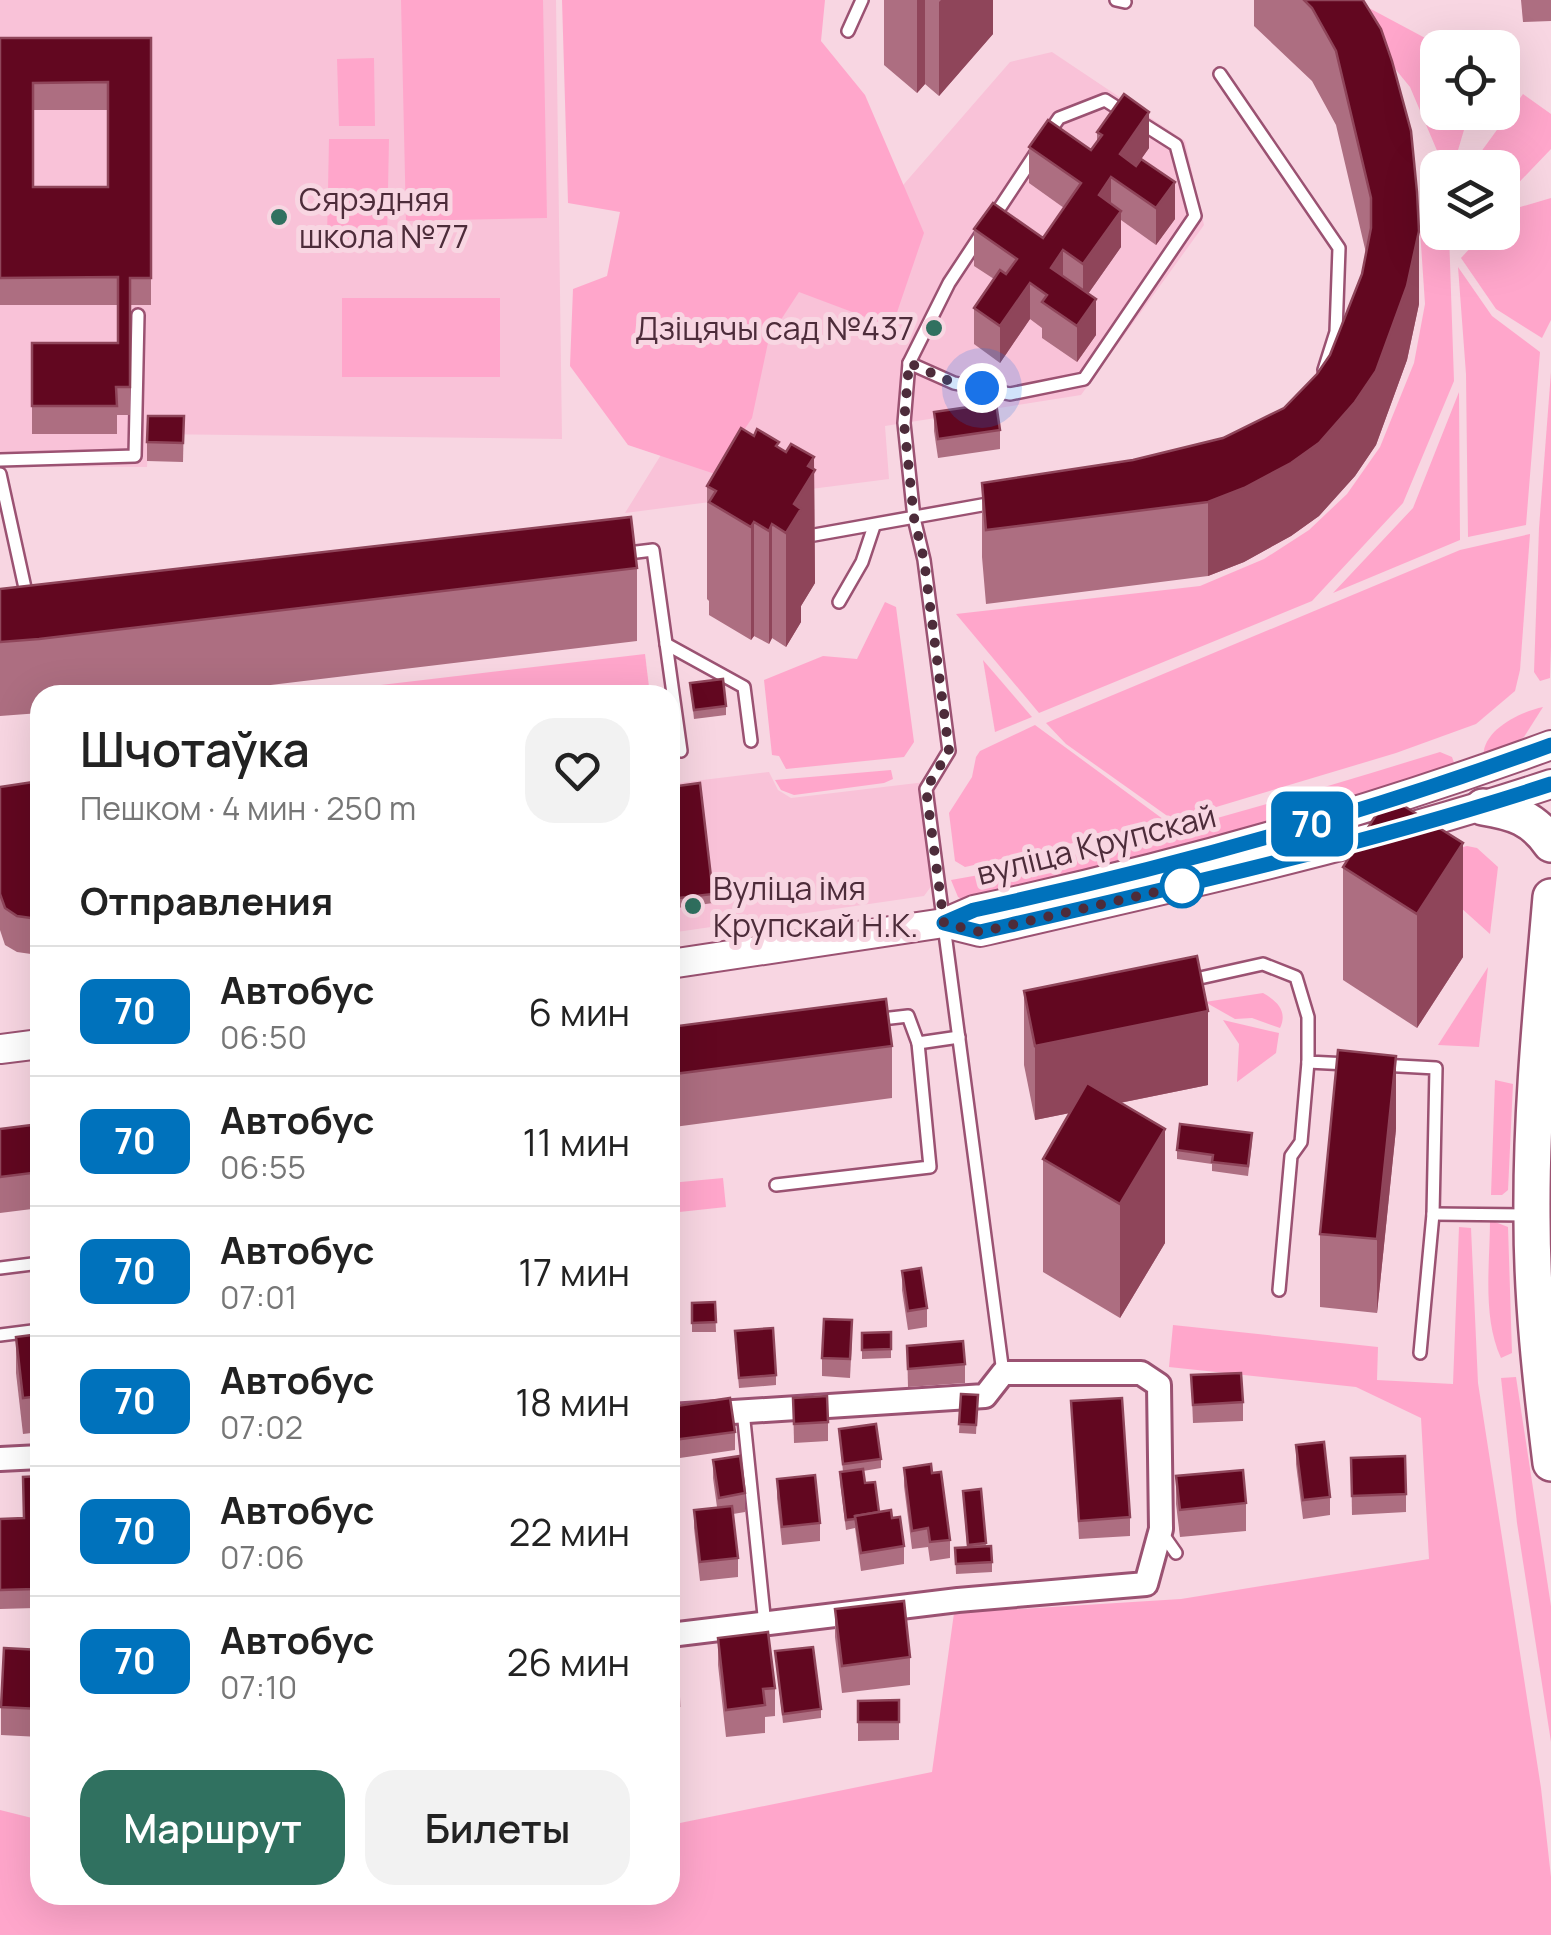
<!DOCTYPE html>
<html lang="ru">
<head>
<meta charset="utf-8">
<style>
	:root { --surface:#fff; --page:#f2f2f2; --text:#222; --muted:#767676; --line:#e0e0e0; --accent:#307160 }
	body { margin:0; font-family:Manrope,sans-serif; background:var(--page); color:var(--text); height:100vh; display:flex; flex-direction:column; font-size:38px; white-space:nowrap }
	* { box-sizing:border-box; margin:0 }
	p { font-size:32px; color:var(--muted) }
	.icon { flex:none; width:55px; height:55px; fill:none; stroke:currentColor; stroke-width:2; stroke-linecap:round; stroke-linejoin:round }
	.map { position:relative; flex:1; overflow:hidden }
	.panel { position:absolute; left:30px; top:685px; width:650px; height:1220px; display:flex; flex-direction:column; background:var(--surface); border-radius:30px; box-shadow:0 10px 40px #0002 }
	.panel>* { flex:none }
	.badge { padding:0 20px; border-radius:15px; font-size:35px; line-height:65px }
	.controls { position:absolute; left:1420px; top:30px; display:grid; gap:20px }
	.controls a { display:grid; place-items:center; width:100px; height:100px; border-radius:20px; background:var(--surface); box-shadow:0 10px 40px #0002; font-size:50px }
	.you { position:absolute; width:50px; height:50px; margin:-25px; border:8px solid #fff; border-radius:50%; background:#1a73e8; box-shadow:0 0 0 15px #1a73e833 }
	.map>.badge { position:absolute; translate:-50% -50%; box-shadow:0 0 0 5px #fff }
	h2 { padding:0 50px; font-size:38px; line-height:90px }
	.round { display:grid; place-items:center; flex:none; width:105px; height:105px; border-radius:30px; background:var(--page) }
	.summary { display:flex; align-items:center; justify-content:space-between; height:170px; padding:0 50px }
	h1 { font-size:48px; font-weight:600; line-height:75px }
	.cta { display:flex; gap:20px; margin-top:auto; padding:20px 50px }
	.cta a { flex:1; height:115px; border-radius:30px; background:var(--accent); color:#fff; font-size:40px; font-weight:600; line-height:115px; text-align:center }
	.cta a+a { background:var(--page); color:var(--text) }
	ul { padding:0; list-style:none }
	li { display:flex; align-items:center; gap:30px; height:130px; padding:0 50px; border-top:2px solid var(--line) }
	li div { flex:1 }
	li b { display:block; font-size:38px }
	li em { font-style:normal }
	li .badge { min-width:110px; font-weight:700; text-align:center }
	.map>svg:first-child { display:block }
</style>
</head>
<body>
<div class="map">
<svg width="1551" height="1935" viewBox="0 0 1551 1935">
	<rect width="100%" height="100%" fill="#f8d6e2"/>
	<!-- built -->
	<g fill="#f9c2d8">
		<polygon points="0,0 556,0 562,439 149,434 147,467 0,466"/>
		<polygon points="1052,52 1185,141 1204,225 1081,395 885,426 889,479 625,513 781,261 871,222 1010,62"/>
		<polygon points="769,772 778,790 791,798 934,781 944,869 924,896 670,933 670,784"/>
	</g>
	<!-- green -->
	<g fill="#ffa6cb">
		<polygon points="401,0 543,0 547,218 406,221"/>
		<polygon points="562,0 825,0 821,41 865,95 924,233 892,327 799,292 769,338 752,418 715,474 628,445 570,366 573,289 607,276 620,212 568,203"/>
		<polygon points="1339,0 1354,0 1442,47 1438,48 1438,112 1469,113 1453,167 1444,167 1410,87"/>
		<polygon points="374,58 375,126 339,126 337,59"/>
		<polygon points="1523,94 1551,114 1551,149 1503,199 1502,168 1470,167"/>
		<polygon points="329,139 389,139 387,240 327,239"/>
		<polygon points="1551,198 1551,320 1542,338 1496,309 1461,258 1484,233 1502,232 1503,212"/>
		<polygon points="1437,228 1438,232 1449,233 1454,381 1403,503 1312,601 1039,713 956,614 1200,586 1264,559 1309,530 1347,494 1380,447 1414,363 1425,304 1420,230"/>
		<polygon points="1458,267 1492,316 1540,352 1526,525 1468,537 1466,374"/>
		<rect x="342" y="298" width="158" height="79"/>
		<polygon points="1551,372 1551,647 1550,678 1540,681 1534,672 1539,528"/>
		<polygon points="1459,392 1460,540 1333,593 1413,508"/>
		<polygon points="1530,534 1520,670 1515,691 1476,724 1396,753 1173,820 1066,744 1046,723 1460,550"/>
		<polygon points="885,602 896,607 914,742 904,757 786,769 779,756 772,755 764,680 823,656 857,659"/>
		<polygon points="645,654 650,695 296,695"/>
		<polygon points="983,660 1032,717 995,732"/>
		<path d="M1543,707L1524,737L1484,761C1478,732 1519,712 1543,707Z"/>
		<polygon points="1035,725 1167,822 965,867 955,861 949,813 972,777 976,757 980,751"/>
		<path d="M1440,752L1452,757L1457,771L1295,821L965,901L958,897L951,880C1117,851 1279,801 1440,752Z"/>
		<polygon points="891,770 893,779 884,783 794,795 781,790 775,780"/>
		<polygon points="1467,846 1477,848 1498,867 1490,934 1409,861"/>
		<polygon points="1488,967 1479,1047 1438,1045"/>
		<path d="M1263,993C1277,1001 1288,1011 1280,1028L1252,1018L1235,1019L1205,1002Z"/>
		<polygon points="1223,1020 1279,1033 1276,1053 1237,1082 1239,1044"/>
		<polygon points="1495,1080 1513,1084 1508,1190 1502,1195 1491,1195"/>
		<polygon points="723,1178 726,1207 670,1213 670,1183"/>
		<path d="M1490,1220L1508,1227L1512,1353L1501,1358C1482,1317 1490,1263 1490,1220Z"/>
		<polygon points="1459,1227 1471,1228 1478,1383 1541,1788 1551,1877 1551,1935 0,1935 0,1810 40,1820 40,1895 670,1895 670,1825 932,1772 954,1613 1181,1599 1429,1559 1421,1418 1356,1387 1169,1367 1173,1325 1378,1347 1377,1380 1453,1384"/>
		<polygon points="1516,1377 1551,1606 1551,1742 1517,1523 1501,1378"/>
	</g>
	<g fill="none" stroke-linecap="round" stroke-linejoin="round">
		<defs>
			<g id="service">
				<polyline points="1116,0 1125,2"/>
				<polyline points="848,31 862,0"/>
				<polyline points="1220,74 1339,248 1336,332 1324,370"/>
				<polyline points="991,221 1036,153"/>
				<polyline points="980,236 949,283 909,363 904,423 914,518 924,560 949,751 926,789 1003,1373"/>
				<polyline points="909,363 954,383 1010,394 1084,379 1195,216 1176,145 1105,100 1059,118 1046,137"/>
				<polyline points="0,460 135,456 138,315"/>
				<polyline points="0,474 27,597"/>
				<polyline points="803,537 993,503"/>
				<polyline points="620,554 653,550 681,751"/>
				<polyline points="839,602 862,562 874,526"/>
				<polyline points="666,644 744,687 751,741"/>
				<polyline points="39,713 40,729"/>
				<polyline points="1191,980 1263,964 1296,977 1308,1017 1308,1062 1348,1064"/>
				<polyline points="873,1020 908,1016 918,1043 959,1037"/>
				<polyline points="1381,1065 1436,1068 1433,1214 1420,1353"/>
				<polyline points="776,1185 930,1167 918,1043"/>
				<polyline points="1433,1214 1527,1215"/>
				<polyline points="0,1268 40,1263"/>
				<polyline points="1279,1290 1291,1156 1301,1142 1308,1062"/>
				<polyline points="0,1335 40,1330"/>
				<polyline points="743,1411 765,1625"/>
				<polyline points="1162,1533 1176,1553"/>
			</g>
			<g id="minor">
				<polyline points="670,1416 985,1396 1003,1373 1141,1373 1159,1385 1161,1529 1146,1584 958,1600 670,1635"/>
				<polyline points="0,1459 40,1457"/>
			</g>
			<g id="tertiary">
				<path d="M944,923L980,932C1172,888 1364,846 1551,784"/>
				<path d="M670,964L944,923L974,910C1170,868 1363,814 1551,745"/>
				<polyline points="0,1049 40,1044"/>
			</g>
			<g id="primary">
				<path d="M1483,807C1514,812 1533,818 1551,844"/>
				<path d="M1551,897C1542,1003 1531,1111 1532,1218C1532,1300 1541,1382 1551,1463"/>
			</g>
		</defs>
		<!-- service casing -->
		<use href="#service" stroke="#9b5272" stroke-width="16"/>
		<!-- minor casing -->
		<use href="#minor" stroke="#9b5272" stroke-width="28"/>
		<!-- tertiary casing -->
		<use href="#tertiary" stroke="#9b5272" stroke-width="32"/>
		<!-- primary casing -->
		<use href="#primary" stroke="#9b5272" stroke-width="40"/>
		<!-- service -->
		<use href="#service" stroke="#fff" stroke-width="11"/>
		<!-- minor -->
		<use href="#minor" stroke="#fff" stroke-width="22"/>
		<!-- tertiary -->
		<use href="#tertiary" stroke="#fff" stroke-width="28"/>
		<!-- primary -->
		<use href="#primary" stroke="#fff" stroke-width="35"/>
	</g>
	<!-- wall -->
	<g fill="#ad6e81" fill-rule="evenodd">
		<polygon points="884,0 993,0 993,34 939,96 925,84 917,93 884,65"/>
		<polygon points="1254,0 1363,0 1419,304 1407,360 1376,445 1355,476 1319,516 1291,536 1244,562 1208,576 986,604 982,557 982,483 1133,460 1223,438 1284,408 1317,374 1330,355 1362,274 1366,253 1336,125 1312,81 1254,26"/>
		<polygon points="1521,0 1551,0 1551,21 1523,22"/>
		<path d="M0,38H151V305H130V415H117V434H32V343H118V305H0ZM33,110H108V187H33Z"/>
		<polygon points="1097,132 1149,148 1139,162 1175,219 1156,245 1121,220 1121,247 1088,294 1096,335 1077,362 1042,338 1042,328 1030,319 1000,363 974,344 974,308 994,279 974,266 974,229 1043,238 1064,208 1029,183 1029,147 1091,150 1097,142"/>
		<polygon points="934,412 1000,430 1000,449 938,458 934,431"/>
		<polygon points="184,416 183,462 147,461 147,442"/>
		<polygon points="754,436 779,447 814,469 815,583 801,606 801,622 786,647 772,638 769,644 754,636 751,640 709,615 709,601 707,599 707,486"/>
		<polygon points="637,568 637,641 188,695 40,695 40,713 0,716 0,589"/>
		<polygon points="690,683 726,706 726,715 694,719"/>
		<polygon points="40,781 40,953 31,954 17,952 5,945 0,930 0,787"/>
		<polygon points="670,787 713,894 713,903 670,909"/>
		<polygon points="1388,796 1463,957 1417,1028 1343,980 1343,867"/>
		<polygon points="1024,991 1208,1085 1120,1103 1165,1243 1120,1318 1043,1272 1043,1159 1070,1113 1035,1120 1024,1065"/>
		<polygon points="670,1027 892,1046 892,1098 674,1127 670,1094"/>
		<polygon points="40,1124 40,1208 0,1213 0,1129"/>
		<polygon points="1396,1129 1377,1313 1320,1307 1320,1234"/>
		<polygon points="1252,1142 1248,1176 1212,1171 1212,1164 1177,1159 1177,1150"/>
		<polygon points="902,1271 927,1308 927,1327 908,1330 902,1290"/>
		<polygon points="715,1302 716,1332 692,1332 692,1303"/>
		<polygon points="891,1332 891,1358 862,1359 862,1333"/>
		<polygon points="40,1334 40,1432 23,1434 16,1373 16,1337"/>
		<polygon points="852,1339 850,1378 822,1376 822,1358"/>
		<polygon points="735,1341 776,1375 776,1385 739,1388"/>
		<polygon points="907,1346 965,1364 965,1383 908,1387"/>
		<polygon points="1191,1375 1243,1402 1243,1421 1193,1423"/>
		<polygon points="961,1394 978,1395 976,1434 959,1433"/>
		<polygon points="793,1398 828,1422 828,1441 794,1443"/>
		<polygon points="1071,1401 1130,1517 1130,1536 1079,1539"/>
		<polygon points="670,1407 735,1432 735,1450 673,1459 670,1435"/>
		<polygon points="839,1429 881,1459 881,1468 863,1471 865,1483 879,1512 892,1518 904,1546 904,1564 861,1571 855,1528 846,1530 840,1481 840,1472 843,1472"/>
		<polygon points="1296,1445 1330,1497 1330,1515 1303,1519 1296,1464"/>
		<polygon points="1351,1458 1406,1494 1406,1512 1352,1515"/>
		<polygon points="713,1460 745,1493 745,1512 733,1514 738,1558 738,1577 700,1581 694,1528 694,1510 717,1507 713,1478"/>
		<polygon points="904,1468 932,1473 950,1540 950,1558 930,1561 928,1547 912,1549 904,1486"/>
		<polygon points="40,1476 40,1594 35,1594 35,1608 0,1609 0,1519 23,1518"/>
		<polygon points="1176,1476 1246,1503 1246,1531 1180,1537 1176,1504"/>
		<polygon points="777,1479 820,1523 820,1541 782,1545 777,1498"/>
		<polygon points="981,1489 986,1546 992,1562 992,1572 956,1574 955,1548 967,1547 963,1491"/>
		<polygon points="835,1609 910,1657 910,1685 842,1693 835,1637"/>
		<polygon points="718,1638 775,1688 775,1716 765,1717 765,1733 726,1737 718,1665"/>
		<polygon points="40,1650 40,1737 1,1735 1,1707"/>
		<polygon points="775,1651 821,1709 821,1718 783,1723"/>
		<polygon points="670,1669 678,1669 679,1725 670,1725"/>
		<polygon points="899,1700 899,1740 858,1741 858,1701"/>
	</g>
	<!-- shaded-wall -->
	<g fill="#8f455a">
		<polygon points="917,0 925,0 925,84 917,93"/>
		<polygon points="941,0 993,0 993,34 939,96 939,2"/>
		<polygon points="1149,112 1149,148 1123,185 1120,154"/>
		<polygon points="1111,177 1111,213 1099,195"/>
		<polygon points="1175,182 1175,219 1156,245 1156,208"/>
		<polygon points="1121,211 1121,247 1083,301 1083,264"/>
		<polygon points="1419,231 1419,304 1407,360 1376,445 1355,476 1319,516 1291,536 1244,562 1208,576 1208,502 1244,488"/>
		<polygon points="1063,250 1063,286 1051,268"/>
		<polygon points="1030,283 1030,319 1000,363 1000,326"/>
		<polygon points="1096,299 1096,335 1077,362 1077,326"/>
		<polygon points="814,457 815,583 801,606 801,622 786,647 786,533 794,504 808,466"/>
		<polygon points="754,522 754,636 751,640 751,527"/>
		<polygon points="772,524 772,638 769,644 769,531"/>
		<polygon points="1463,843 1463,957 1417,1028 1417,914"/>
		<polygon points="1208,1011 1208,1085 1035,1120 1035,1046"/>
		<polygon points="1396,1056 1396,1129 1377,1313 1377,1239"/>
		<polygon points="1165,1129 1165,1243 1120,1318 1120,1204"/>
	</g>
	<!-- building -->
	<g fill="#620720" stroke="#8f455a" stroke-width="2.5" fill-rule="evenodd">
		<polygon points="1304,0 1363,0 1381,29 1392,61 1411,131 1417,192 1419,231 1407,286 1376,371 1355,402 1319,443 1291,463 1244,488 1208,502 986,530 982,483 1133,460 1223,438 1284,408 1317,374 1330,355 1362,274 1371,228 1371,198 1336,51 1312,8"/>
		<path d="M0,38H151V278H130V387H116L117,406H32V343H118V277L0,278ZM108,82V187H33V83Z"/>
		<polygon points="1124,94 1149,112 1120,154 1136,166 1141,159 1175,182 1156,208 1111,177 1099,195 1121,211 1083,264 1063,250 1051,268 1096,299 1077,326 1042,302 1047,295 1030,283 1000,326 974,308 1000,270 1006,274 1017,259 974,229 993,203 1043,238 1081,183 1029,147 1048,120 1091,150 1102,135 1097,132"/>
		<polygon points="996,403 1000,430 938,439 934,412"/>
		<polygon points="148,416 184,416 183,443 147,442"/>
		<polygon points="741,428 754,436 757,429 779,442 776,446 786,452 791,444 814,457 808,466 815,470 794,504 801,509 786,533 772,524 769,531 754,522 751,527 709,502 716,491 707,486"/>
		<polygon points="631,517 637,568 39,639 0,642 0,589"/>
		<polygon points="723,679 726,706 694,710 690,683"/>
		<polygon points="40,781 40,917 31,918 17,916 5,908 0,894 0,787"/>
		<polygon points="700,783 713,894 670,899 670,787"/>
		<polygon points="1388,796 1463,843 1417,914 1343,867"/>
		<polygon points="1197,956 1208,1011 1035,1046 1024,991"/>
		<polygon points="886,999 892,1046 674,1074 670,1041 670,1027"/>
		<polygon points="1338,1050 1396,1056 1377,1239 1320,1234"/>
		<polygon points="1087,1083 1165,1129 1120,1204 1043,1159"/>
		<polygon points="40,1124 40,1172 0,1177 0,1129"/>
		<polygon points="1180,1124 1252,1133 1248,1166 1212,1162 1213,1155 1177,1150"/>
		<polygon points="921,1268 927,1308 908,1311 902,1271"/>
		<polygon points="715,1302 716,1322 692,1323 692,1303"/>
		<polygon points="824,1319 852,1320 850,1359 822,1358"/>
		<polygon points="773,1328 776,1375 739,1378 735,1331"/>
		<polygon points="891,1332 891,1349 862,1350 862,1333"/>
		<polygon points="40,1334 40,1396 23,1398 16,1337"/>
		<polygon points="963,1341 965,1364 908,1369 907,1346"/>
		<polygon points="1241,1373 1243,1402 1193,1405 1191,1375"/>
		<polygon points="961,1394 978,1395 976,1425 959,1424"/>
		<polygon points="827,1396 828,1422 794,1424 793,1398"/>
		<polygon points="730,1398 735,1432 673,1440 670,1407"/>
		<polygon points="1122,1398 1130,1517 1079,1521 1071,1401"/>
		<polygon points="876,1424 881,1459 843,1464 839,1429"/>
		<polygon points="1324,1442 1330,1497 1303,1500 1296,1445"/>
		<polygon points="740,1456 745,1493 719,1498 713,1460"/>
		<polygon points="1405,1456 1406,1494 1352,1496 1351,1458"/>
		<polygon points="931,1464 932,1473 941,1472 950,1540 930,1542 928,1528 912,1531 904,1468"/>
		<polygon points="863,1469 865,1483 875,1482 879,1512 855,1516 855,1519 846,1520 840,1472"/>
		<polygon points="1243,1470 1246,1503 1180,1510 1176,1476"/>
		<polygon points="815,1475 820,1523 782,1527 777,1479"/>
		<polygon points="40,1476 40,1575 35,1575 35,1589 0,1590 0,1519 24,1518 23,1477"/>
		<polygon points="981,1489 986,1543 968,1545 963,1491"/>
		<polygon points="732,1506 738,1558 700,1562 694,1510"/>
		<polygon points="891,1510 892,1518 900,1517 904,1546 861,1553 855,1516"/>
		<polygon points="991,1546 992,1562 956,1564 955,1548"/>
		<polygon points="904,1601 910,1657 842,1666 835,1609"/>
		<polygon points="768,1632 775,1688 763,1689 765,1705 726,1710 718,1638"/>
		<polygon points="813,1647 821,1709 783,1714 775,1651"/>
		<polygon points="4,1648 40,1650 40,1709 1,1707"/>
		<polygon points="670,1669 678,1669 679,1706 670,1707"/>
		<polygon points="899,1700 899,1722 858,1722 858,1701"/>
	</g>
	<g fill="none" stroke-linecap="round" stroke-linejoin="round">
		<defs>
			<path id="line" d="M1551,745C1363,814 1170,868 974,910L944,923L980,932C1172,888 1364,845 1551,784"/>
		</defs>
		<!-- line casing -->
		<use href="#line" stroke="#fff" stroke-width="22"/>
		<!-- line -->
		<use href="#line" stroke="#0072bc" stroke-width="15"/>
		<!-- walk -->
		<polyline stroke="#4d2c3a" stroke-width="10" stroke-dasharray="0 18" points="982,388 954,383 909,363 904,423 914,518 924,560 949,751 926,789 944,923 980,932 1182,886"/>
	</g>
	<!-- markers -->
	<g fill="#307160" stroke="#f8d6e2" stroke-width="4">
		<circle cx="279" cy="217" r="10"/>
		<circle cx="934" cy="328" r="10"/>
		<circle cx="693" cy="906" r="10"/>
	</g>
	<circle fill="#fff" stroke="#0072bc" stroke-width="5" cx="1182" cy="886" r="20"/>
	<g text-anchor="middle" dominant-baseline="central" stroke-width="10" stroke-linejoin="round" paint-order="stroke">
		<!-- poi labels -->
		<g font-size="32" fill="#4d2c3a" stroke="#f8d6e2" text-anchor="start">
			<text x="299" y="199">Сярэдняя<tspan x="299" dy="37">школа №77</tspan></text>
			<text x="914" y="328" text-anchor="end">Дзіцячы сад №437</text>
			<text x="713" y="888">Вуліца імя<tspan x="713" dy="37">Крупскай Н.К.</tspan></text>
		</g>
		<!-- street labels -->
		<g font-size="32" fill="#4d2c3a" stroke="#f8d6e2">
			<text transform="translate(1096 844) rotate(-14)">вуліца Крупскай</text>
		</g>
	</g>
</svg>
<div class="controls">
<a><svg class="icon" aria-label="locate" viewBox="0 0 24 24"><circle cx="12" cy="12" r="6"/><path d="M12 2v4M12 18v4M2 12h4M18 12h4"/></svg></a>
<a><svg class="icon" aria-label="layers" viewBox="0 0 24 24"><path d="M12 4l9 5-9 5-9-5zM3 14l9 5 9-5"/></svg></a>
</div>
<div class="you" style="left:982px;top:388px"></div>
<b class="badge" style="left:1312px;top:824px;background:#0072bc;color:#fff">70</b>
<section class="panel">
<div class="summary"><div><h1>Шчотаўка</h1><p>Пешком · 4 мин · 250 m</p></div><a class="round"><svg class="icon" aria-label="heart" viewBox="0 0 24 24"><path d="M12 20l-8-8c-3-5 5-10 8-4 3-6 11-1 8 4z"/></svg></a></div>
<h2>Отправления</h2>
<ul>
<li><span class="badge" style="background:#0072bc;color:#fff">70</span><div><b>Автобус</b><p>06:50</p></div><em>6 мин</em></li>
<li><span class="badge" style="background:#0072bc;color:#fff">70</span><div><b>Автобус</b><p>06:55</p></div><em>11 мин</em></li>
<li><span class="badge" style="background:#0072bc;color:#fff">70</span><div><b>Автобус</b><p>07:01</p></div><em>17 мин</em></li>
<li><span class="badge" style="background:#0072bc;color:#fff">70</span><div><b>Автобус</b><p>07:02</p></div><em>18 мин</em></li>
<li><span class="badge" style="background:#0072bc;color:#fff">70</span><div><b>Автобус</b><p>07:06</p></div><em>22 мин</em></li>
<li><span class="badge" style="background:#0072bc;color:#fff">70</span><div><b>Автобус</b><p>07:10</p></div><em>26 мин</em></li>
</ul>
<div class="cta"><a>Маршрут</a><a>Билеты</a></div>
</section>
</div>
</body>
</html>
